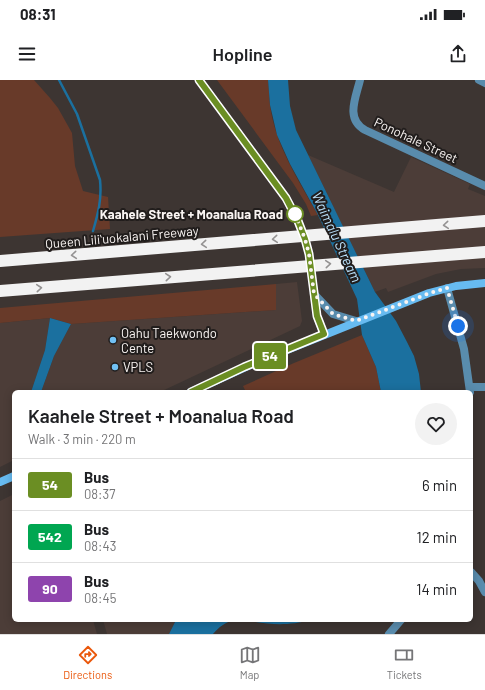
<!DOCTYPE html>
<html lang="en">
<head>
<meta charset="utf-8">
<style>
	:root { --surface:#fff; --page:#f2f2f2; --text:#202124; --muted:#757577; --line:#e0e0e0; --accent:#ea580c }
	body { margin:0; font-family:Barlow,sans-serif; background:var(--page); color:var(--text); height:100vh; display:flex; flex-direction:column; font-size:15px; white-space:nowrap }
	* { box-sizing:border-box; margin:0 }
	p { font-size:13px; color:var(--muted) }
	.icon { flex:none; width:22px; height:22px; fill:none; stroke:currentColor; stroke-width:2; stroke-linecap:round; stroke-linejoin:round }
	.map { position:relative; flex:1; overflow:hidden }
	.drawer { position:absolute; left:12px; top:310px; width:461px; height:232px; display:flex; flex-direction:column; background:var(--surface); border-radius:6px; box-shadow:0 2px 10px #0003 }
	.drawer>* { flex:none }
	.badge { padding:0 8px; border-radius:3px; font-size:14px; line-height:26px }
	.you { position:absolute; width:20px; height:20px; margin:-10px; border:3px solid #fff; border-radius:50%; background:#1a73e8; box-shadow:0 0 0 6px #1a73e833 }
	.map>.badge { position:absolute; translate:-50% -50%; box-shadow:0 0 0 2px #fff }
	.round { display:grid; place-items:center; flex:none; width:42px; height:42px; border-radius:21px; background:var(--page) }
	.headline { display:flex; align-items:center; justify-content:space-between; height:68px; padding:0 16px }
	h1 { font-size:19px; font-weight:600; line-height:30px }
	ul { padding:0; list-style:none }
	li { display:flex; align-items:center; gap:12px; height:52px; padding:0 16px; border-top:1px solid var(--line) }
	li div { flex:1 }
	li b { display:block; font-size:15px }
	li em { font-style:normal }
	li .badge { min-width:44px; font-weight:700; text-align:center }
	.status { display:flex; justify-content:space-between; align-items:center; height:28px; padding:0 20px; background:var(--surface); direction:ltr }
	.status svg { height:11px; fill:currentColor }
	header { display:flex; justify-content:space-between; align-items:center; height:52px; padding:0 16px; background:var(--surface); font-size:18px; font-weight:600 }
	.dock { display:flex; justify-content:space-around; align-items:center; height:56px; border-top:1px solid var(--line); background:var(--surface); font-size:11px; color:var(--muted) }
	.dock a { display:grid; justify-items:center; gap:2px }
	.dock .on { color:var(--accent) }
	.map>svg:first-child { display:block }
</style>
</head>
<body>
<div class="status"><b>08:31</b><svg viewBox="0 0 49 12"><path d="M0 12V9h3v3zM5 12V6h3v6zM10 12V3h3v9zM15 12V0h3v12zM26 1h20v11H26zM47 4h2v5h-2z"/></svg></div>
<header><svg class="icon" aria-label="menu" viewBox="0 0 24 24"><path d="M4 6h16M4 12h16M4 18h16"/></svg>Hopline<svg class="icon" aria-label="share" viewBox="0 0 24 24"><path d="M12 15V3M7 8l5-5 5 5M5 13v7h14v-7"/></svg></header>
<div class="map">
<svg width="485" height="554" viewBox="0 0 485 554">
	<rect width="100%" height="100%" fill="#3d3532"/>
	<!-- built -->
	<g fill="#4c3d38">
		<polygon points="308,75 394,112 411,77 470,104 468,109 485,116 485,188 461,189 436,194 388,212 386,208 375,212"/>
		<polygon points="297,202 302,241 300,246 160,312 41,312 54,276 71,244 275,230 276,204"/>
		<polygon points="50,238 45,270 31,312 14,312 14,380 0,387 0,243"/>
		<polygon points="14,414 14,540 93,540 97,554 0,554 0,421"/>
		<polygon points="103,540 176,540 169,554 107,554"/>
	</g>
	<!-- green -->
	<g fill="#683a29">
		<polygon points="0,0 34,0 50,18 58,28 72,53 75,86 83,111 108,117 110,149 0,157"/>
		<path d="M217,0H268C269,8 269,17 270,25C275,65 299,101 318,135L311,136L306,124L293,103Z"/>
		<polygon points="276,204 276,230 71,244 50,238 0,243 0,228"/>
		<polygon points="362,255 376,287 381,312 246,312 243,306 294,283"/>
	</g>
	<!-- water -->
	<g fill="#1b709f">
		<polygon points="268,0 288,0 290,26 296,50 375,212 396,241 407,262 414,276 419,294 421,312 381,312 376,287 362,255 357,219 318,135 290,84 277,55 270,25"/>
		<polygon points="50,238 71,244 54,276 41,312 31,312 45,270"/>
		<path d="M176,540H235C225,542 219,547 213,554H169Z"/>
		<path d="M245,540H312C286,546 271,545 245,540Z"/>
	</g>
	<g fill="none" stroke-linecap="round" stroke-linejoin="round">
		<!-- stream -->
		<path stroke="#1b709f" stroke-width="2.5" d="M59,0L77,34L100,100C102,119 98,134 93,151"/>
		<!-- minor -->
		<g stroke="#598cad" stroke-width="8">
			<path d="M360,0C356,17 345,39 365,50L485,106"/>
			<polyline points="479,0 485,3"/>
			<polyline points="471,492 479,501 485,512"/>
		</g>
		<!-- tertiary -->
		<g stroke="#598cad" stroke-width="8">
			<polyline points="199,0 286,118 298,141 305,159 309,174 317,236 324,255"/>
			<polyline points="447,208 464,269 470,312"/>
			<polyline points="314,214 333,234 356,241"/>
			<polyline points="470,307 485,307"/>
			<polyline points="389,554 401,540"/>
		</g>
		<!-- secondary -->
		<g stroke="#67bbf1" stroke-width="8">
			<polyline points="191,312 257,282 429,213 456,206 485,203"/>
			<polyline points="0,402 14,396"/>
		</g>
		<!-- motorway -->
		<g stroke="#f2f2f2" stroke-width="12">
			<polyline points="0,181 485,141"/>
			<polyline points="0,211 485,172"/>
		</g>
	</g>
	<!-- one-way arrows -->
	<defs><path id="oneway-chevron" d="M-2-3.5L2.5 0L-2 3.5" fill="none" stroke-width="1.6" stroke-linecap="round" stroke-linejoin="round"/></defs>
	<g stroke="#949292">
		<use href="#oneway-chevron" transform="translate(446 145) rotate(175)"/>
		<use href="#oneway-chevron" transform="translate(275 159) rotate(175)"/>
		<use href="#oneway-chevron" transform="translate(204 164) rotate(175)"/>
		<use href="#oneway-chevron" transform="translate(74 175) rotate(175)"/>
		<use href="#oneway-chevron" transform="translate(328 184) rotate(-5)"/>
		<use href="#oneway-chevron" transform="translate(168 197) rotate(-5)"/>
		<use href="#oneway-chevron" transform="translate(39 208) rotate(-5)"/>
	</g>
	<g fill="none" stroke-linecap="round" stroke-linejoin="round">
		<defs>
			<polyline id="line" points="191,312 244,287 324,254 317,236 309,174 305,159 298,141 286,118 199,0"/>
		</defs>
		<!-- line casing -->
		<use href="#line" stroke="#fff" stroke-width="9"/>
		<!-- line -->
		<use href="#line" stroke="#6b8e23" stroke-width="6"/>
		<!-- walk -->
		<polyline stroke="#f9f4f2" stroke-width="4" stroke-dasharray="0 7.2" points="295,134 294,131 305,159 309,174 314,214 333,234 356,241 430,213 447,208 458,246"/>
	</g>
	<!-- markers -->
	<circle fill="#fff" stroke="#6b8e23" stroke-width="2" cx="295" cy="134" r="8"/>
	<g fill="#71c1f5" stroke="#211d1c" stroke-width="1.5">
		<circle cx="113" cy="260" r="4"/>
		<circle cx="115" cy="287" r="4"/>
	</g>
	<g text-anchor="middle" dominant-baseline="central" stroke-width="4" stroke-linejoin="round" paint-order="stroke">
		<!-- street labels -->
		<g font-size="13" fill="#f9f4f2" stroke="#211d1c">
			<text transform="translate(416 60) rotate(25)">Ponohale Street</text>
			<text transform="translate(122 157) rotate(-5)">Queen Liliʻuokalani Freeway</text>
		</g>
		<!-- stop labels -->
		<g font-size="13" font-weight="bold" fill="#f9f4f2" stroke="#211d1c" text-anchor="end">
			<text x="283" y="134">Kaahele Street + Moanalua Road</text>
		</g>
		<!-- poi labels -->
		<g font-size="13" fill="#f9f4f2" stroke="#211d1c" text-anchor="start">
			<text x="121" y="253">Oahu Taekwondo<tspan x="121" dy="15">Cente</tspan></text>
			<text x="123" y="287">VPLS</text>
		</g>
		<!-- water labels -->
		<g font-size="14" font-style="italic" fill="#bbe2fc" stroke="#211d1c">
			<text transform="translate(337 157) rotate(65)">Waimalu Stream</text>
		</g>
	</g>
</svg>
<div class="you" style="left:458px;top:246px"></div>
<b class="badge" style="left:270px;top:276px;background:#6b8e23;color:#fff">54</b>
<section class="drawer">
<div class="headline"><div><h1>Kaahele Street + Moanalua Road</h1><p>Walk · 3 min · 220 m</p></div><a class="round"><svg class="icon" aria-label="heart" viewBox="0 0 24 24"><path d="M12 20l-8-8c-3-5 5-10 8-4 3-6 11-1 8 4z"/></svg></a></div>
<ul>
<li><span class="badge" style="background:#6b8e23;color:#fff">54</span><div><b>Bus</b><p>08:37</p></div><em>6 min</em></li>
<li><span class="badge" style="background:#00a651;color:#fff">542</span><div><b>Bus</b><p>08:43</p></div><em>12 min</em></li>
<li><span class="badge" style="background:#8e44ad;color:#fff">90</span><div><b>Bus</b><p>08:45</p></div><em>14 min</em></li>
</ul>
</section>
</div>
<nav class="dock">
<a class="on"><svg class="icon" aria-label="directions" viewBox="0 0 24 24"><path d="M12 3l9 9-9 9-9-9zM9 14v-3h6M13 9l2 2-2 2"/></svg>Directions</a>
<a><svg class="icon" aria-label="map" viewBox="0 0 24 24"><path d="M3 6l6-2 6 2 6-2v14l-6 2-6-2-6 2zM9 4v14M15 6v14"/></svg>Map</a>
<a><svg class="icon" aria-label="tickets" viewBox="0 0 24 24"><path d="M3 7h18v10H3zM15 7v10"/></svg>Tickets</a>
</nav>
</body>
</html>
